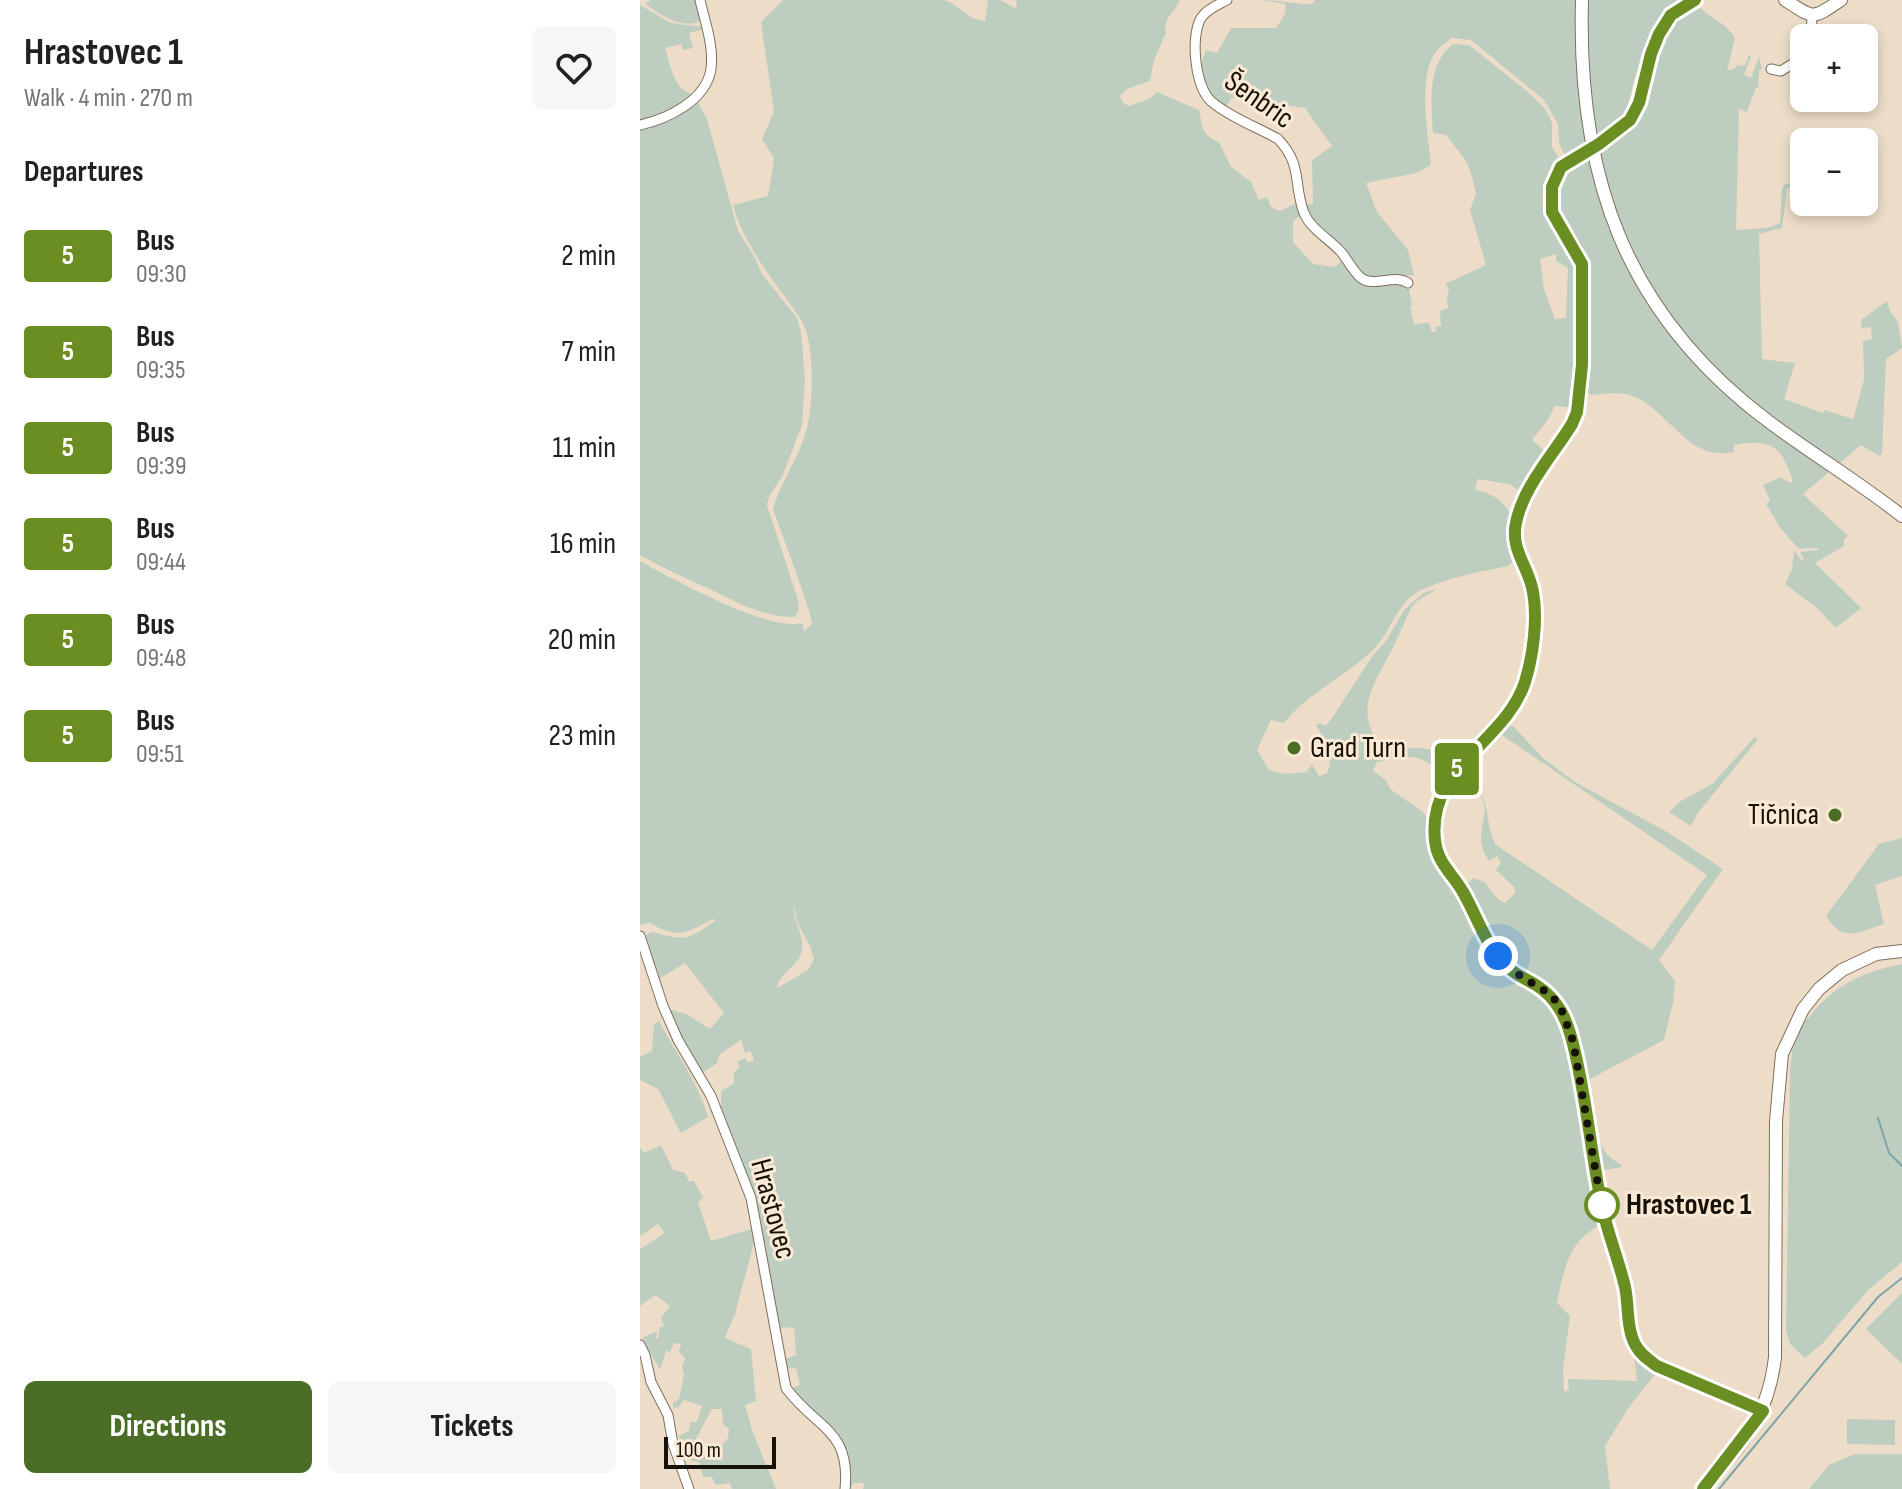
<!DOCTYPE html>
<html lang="en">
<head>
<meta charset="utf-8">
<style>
	:root { --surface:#fff; --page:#f6f6f6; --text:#202124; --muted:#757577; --accent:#4b6e26 }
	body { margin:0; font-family:"Sofia Sans Condensed",sans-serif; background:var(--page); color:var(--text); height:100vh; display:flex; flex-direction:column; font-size:30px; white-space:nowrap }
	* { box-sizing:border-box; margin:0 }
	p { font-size:26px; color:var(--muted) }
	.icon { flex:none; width:44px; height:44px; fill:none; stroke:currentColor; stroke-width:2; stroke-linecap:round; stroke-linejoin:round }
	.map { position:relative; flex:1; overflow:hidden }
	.side { display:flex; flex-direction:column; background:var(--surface); width:640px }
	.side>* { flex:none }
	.badge { padding:0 16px; border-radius:6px; font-size:28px; line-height:52px }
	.buttons { position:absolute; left:1150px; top:24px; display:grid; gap:16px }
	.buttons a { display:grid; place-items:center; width:88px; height:88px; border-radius:12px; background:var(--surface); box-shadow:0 4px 12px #0003; font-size:40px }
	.scale { position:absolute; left:24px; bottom:20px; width:112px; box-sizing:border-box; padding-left:8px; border:4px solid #161109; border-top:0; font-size:22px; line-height:28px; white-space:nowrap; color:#161109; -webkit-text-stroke:6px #faead5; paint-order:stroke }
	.you { position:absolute; width:40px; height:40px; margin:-20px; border:6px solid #fff; border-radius:50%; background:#1a73e8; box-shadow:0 0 0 12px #1a73e833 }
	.map>.badge { position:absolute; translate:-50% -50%; box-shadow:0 0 0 4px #fff }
	h2 { padding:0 24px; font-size:30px; line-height:72px }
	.round { display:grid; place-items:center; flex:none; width:84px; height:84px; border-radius:12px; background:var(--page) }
	.summary { display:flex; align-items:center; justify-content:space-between; height:136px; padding:0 24px }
	h1 { font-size:38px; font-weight:700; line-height:60px }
	.cta { display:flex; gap:16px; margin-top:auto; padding:16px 24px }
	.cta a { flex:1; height:92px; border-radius:12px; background:var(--accent); color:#fff; font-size:32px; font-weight:700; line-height:92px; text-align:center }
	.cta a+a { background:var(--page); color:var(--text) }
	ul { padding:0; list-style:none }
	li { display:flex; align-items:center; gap:24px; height:96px; padding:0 24px }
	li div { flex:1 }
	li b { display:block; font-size:30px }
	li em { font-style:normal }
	li .badge { min-width:88px; font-weight:700; text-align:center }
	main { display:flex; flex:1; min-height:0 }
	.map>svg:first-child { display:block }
</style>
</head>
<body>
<main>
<section class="side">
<div class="summary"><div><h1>Hrastovec 1</h1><p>Walk · 4 min · 270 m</p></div><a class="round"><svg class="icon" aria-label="heart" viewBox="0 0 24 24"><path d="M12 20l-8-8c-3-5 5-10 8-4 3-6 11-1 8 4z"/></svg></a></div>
<h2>Departures</h2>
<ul>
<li><span class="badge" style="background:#6b8e23;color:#fff">5</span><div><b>Bus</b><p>09:30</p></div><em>2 min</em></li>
<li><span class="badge" style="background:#6b8e23;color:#fff">5</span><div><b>Bus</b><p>09:35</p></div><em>7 min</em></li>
<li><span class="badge" style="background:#6b8e23;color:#fff">5</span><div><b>Bus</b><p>09:39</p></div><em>11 min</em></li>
<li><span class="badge" style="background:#6b8e23;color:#fff">5</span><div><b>Bus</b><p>09:44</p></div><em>16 min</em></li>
<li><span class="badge" style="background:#6b8e23;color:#fff">5</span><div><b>Bus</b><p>09:48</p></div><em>20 min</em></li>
<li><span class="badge" style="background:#6b8e23;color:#fff">5</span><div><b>Bus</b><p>09:51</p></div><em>23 min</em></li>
</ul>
<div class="cta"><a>Directions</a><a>Tickets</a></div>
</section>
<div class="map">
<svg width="1262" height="1489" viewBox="0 0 1262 1489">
	<rect width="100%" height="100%" fill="#edddc8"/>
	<!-- green -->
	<g fill="#bdcec0" fill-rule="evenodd">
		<path d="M10,0H59L61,21C43,30 20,15 6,4Z"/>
		<path d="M143,0H304C319,4 329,21 345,21L348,0H360L377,9L376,0H539C536,14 522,17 526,33L514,60L510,81L487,89L480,96L483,103L489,106L509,99L517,92L559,110C563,127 561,135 579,142L591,167L611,182L619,200L627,197L631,207L640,211L660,201L663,214L653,221V242L673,264L694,267L705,259L718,278L765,283L769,289L772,305L770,307L774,324L789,323L792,332H796L795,327L801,326L800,311L808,308L807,298L809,289L805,284L846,265L830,210L836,194L831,173L826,161L806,135L793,133C791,102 787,64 813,44L829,45L888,92L906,110L912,123V147L921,162L916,166L908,189L946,265L934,408L915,406L907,421L892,440L908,454L885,493L868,484L838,479L835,489C856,497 861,497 872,517L870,548L873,561L868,566C840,572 805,578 779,591C757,603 751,631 734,649C707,676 670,691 644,723L631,720L617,750L629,770L645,774L667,772L672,764L679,776L687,773C695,757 684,739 676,725L679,723L686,726L692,718L733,655L746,641L764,610L783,593L797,589L777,601L771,608C763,625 756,643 747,659C729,692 717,712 740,746C764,748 796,747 818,755L860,712L863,714L814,767L809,770L799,762L790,764C773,752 756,758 737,762L733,771L746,780L750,789L783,812L790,822L795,856L801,873L824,897L844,941L908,997L927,1033L959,1216L956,1228C928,1242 923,1274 917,1303L930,1316L923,1369L924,1392L929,1389L928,1379L997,1381L994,1354H997L1018,1371L989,1407L965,1446L970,1489H223L224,1483H213L211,1489H208V1457L198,1437L149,1389L160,1385L156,1368L144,1369L143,1360L156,1355L154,1328L143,1327L137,1330L123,1250L81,1110V1091L94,1083V1072L100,1068L97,1062L105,1058L108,1063L114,1060L110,1051L105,1053L101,1040L80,1054L77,1063L62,1073L34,1029L28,1009L46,1014L70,1029L84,1013L45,963L17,980L4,936L12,932C45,941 47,941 76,920L72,919C46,934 37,939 10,923L0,925V561C30,578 131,633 162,623L164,631L172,624C173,615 139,526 133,509C141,480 162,454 168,423C173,400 174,347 164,326C158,313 148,302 140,290C123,268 99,231 93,205L128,196L134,158L122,139L134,112L121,22ZM916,254V261L928,268L926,318L915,319L904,289L900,259ZM154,905L157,922L170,946L174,959L168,970L137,988C139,972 159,967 162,950C165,935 152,921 154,905Z"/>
		<path d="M622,0C639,0 656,5 672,4L675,0H1046L1017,29L996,73L985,116L930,157L923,152L919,143L918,124L904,100L831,40L812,38C807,42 801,46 797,50C777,74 788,136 791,165L776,173L726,183L737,212L768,250L774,275L728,279L671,221L665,205L673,204L672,160L692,146L665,108L591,98L586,108C564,91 555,77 566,50L577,53L591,28H636L645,14L646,4Z"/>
		<path d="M1056,3C1067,17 1086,22 1095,38L1087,70H1092L1098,65L1105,66L1109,55L1111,56L1104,75L1111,78L1119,57L1122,68L1119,71L1118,88H1116L1107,112L1099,109L1096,230L1127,228L1140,223L1142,188L1145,184L1164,182V185L1147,188L1142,228L1119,234L1122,359L1155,363L1144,399L1183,413L1185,410L1213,419L1224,380L1223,341L1232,339L1231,327L1222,328L1221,320L1247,301L1250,311L1258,322L1262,348L1246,359L1242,454L1239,456L1221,445L1163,494L1208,536L1204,539V546L1175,563L1221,608L1196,628L1178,609L1145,584L1152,569L1154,550L1161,560L1164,559L1160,552L1179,550L1177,548L1159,549L1141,529L1126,504L1130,500L1123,485L1141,477L1150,483L1153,481C1141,446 1132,438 1094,445V452C1048,462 1031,413 995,397C981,391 965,394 951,395L944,389L948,266L918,209L919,183L934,168L995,122L997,93L1030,19Z"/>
		<path d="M0,5L31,23L63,27L64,29L49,33L53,48L43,50L41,44L25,48C31,66 33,89 52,94L34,111L0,122Z"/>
		<path d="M55,97L67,119L98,231L115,258L122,274L157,318L161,331L165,379L162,425L142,477L129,496L127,505L158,600L159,609L155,617C123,618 96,601 67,588C44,577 22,568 0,555V128Z"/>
		<path d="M866,724L874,727L903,758L935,782L1029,833L1083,869L1019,960L1035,981L1033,1003L1024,1040L948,1080C952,1111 951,1151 982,1165V1167L964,1170L957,1153L932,1022L918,995L865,960L824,886L834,878L844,882L859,900L865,903L875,893V888L856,870L861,863L857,856L849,861C830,834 853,815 841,796C836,789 827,783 821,777C856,796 841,815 856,845L1012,950L1067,875L856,731Z"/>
		<polygon points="1115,737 1118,739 1057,814 1051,826 1029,812 1041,801 1072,784"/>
		<path d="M1262,838V876L1235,885L1244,924C1216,933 1203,943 1186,916L1239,844Z"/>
		<path d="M1262,964V1262L1228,1290L1183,1343L1165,1358L1150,1344L1146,1330L1150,1072C1151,1057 1153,1042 1159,1028C1161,1022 1167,1021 1171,1015C1194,985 1225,971 1262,964Z"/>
		<path d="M19,1021C34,1050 60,1086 68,1117L41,1133L18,1089L0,1080V1057L12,1051L14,1024Z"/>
		<polygon points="21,1145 33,1170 45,1173 49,1181 54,1181 63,1198 58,1202 71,1241 115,1228 117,1231 95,1314 85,1338 111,1349 116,1401 105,1405 112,1430 136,1489 92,1489 90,1483 75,1485 72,1477 63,1477 59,1462 49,1460 59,1445 83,1444 88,1438 89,1429 83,1424 82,1409 72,1409 41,1467 39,1436 49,1431 50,1422 57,1422 62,1406 44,1400 39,1407 33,1408 33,1403 39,1399 44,1375 42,1367 45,1358 39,1352 41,1344 34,1343 30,1352 26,1351 20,1370 2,1338 17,1331 16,1338 18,1339 20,1327 24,1326 21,1318 30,1306 15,1295 0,1306 0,1249 25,1233 18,1224 0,1236 0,1148 4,1153"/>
		<polygon points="1262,1293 1262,1364 1226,1329"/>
		<polygon points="1207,1419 1255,1420 1255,1445 1207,1444"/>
		<polygon points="1215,1454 1262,1454 1262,1489 1169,1489 1189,1465"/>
	</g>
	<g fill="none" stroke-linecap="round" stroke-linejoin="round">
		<!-- stream -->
		<g stroke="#7ea4a9" stroke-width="2">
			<polyline points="1238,1118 1249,1153 1262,1166"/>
			<polyline points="1079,1489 1238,1297 1262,1278"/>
		</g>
		<defs>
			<g id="street">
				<path d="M587,0C578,5 567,9 561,18C550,37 555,88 572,102C591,118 617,127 638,139C663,165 653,184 664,213C671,230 690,239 702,253C708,261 713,271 721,278C735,288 754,273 768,283"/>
				<polyline points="1171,38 1172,16"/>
				<polyline points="1131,69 1141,71 1157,61 1164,52"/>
				<path d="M0,125C27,119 66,101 71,69C74,46 65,22 60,0"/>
				<path d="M0,936L23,1006L38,1040L71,1096L111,1198L146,1388C176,1429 211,1429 205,1489"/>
				<polyline points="0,1345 5,1355 11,1382 28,1415 33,1444 49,1489"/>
			</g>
			<g id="secondary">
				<path d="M942,0C937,175 984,313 1128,421C1172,454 1219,482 1262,516"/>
				<path d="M1055,0C1022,19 1012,42 1004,78C1002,88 1001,99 996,108C979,143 926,149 913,184C901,217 938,236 942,267C944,280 942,296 942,309C942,347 946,388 932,424C913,455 883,487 876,523C871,546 883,560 890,580C899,606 893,657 885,682C864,743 787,766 795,840C797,862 813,874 823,892C838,918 847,950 871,969C878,976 888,980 896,985C918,999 927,1019 933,1044C947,1099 951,1156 963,1211C969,1237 979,1261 985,1287C990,1305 986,1329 996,1346C1001,1355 1009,1361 1017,1366L1123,1411"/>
				<path d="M1145,0C1175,19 1171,20 1201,0"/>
				<path d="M1063,1489C1102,1443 1128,1419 1135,1357L1136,1121L1142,1054L1163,1009L1179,989L1202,970L1236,954L1262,951"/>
			</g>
		</defs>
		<!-- street casing -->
		<use href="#street" stroke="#7d6f5c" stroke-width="11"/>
		<!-- secondary casing -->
		<use href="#secondary" stroke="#7d6f5c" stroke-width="14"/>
		<!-- street -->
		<use href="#street" stroke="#fff" stroke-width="9"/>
		<!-- secondary -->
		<use href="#secondary" stroke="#fff" stroke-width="12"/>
	</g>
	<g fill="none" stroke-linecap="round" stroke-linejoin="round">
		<defs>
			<path id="line" d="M1055,0L1031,15L1019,34L1011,54L999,103L990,120L959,144L921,167L912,187V212L942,264V365L937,412L932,424C913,455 883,487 876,523C870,550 889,567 893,592C898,619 893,656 885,682C865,743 787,766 795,840C797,863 813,874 823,892C838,918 847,950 870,969C878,976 888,980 896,985C918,999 927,1019 933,1044C947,1099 951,1156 963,1211C969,1237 979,1261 985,1287C989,1305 986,1329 996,1346C1001,1355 1009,1360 1017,1366L1123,1411L1063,1489"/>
		</defs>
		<!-- line casing -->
		<use href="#line" stroke="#fff" stroke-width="18"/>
		<!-- line -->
		<use href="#line" stroke="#6b8e23" stroke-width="12"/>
		<!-- walk -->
		<polyline stroke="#161109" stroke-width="8" stroke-dasharray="0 14.4" points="858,956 871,970 910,994 920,1006 933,1041 963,1214 962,1205"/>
	</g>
	<!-- markers -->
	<g fill="#4b6e26" stroke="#faead5" stroke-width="3">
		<circle cx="654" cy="748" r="8"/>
		<circle cx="1195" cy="815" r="8"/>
	</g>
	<circle fill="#fff" stroke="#6b8e23" stroke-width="4" cx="962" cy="1205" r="16"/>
	<g text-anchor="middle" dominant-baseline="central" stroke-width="6" stroke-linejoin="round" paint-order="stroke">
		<!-- street labels -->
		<g font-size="30" fill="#161109" stroke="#faead5">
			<text transform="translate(619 100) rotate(35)">Šenbric</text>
			<text transform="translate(133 1209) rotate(75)">Hrastovec</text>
		</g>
		<!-- poi labels -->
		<g font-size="30" fill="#161109" stroke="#faead5" text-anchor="start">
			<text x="670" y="748">Grad Turn</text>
			<text x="1179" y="815" text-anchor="end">Tičnica</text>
		</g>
		<!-- stop labels -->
		<g font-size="30" font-weight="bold" fill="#161109" stroke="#faead5" text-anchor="start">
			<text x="986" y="1205">Hrastovec 1</text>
		</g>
	</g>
</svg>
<div class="buttons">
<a>+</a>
<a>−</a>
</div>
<div class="scale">100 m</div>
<div class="you" style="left:858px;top:956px"></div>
<b class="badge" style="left:817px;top:769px;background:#6b8e23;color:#fff">5</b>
</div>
</main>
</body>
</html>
